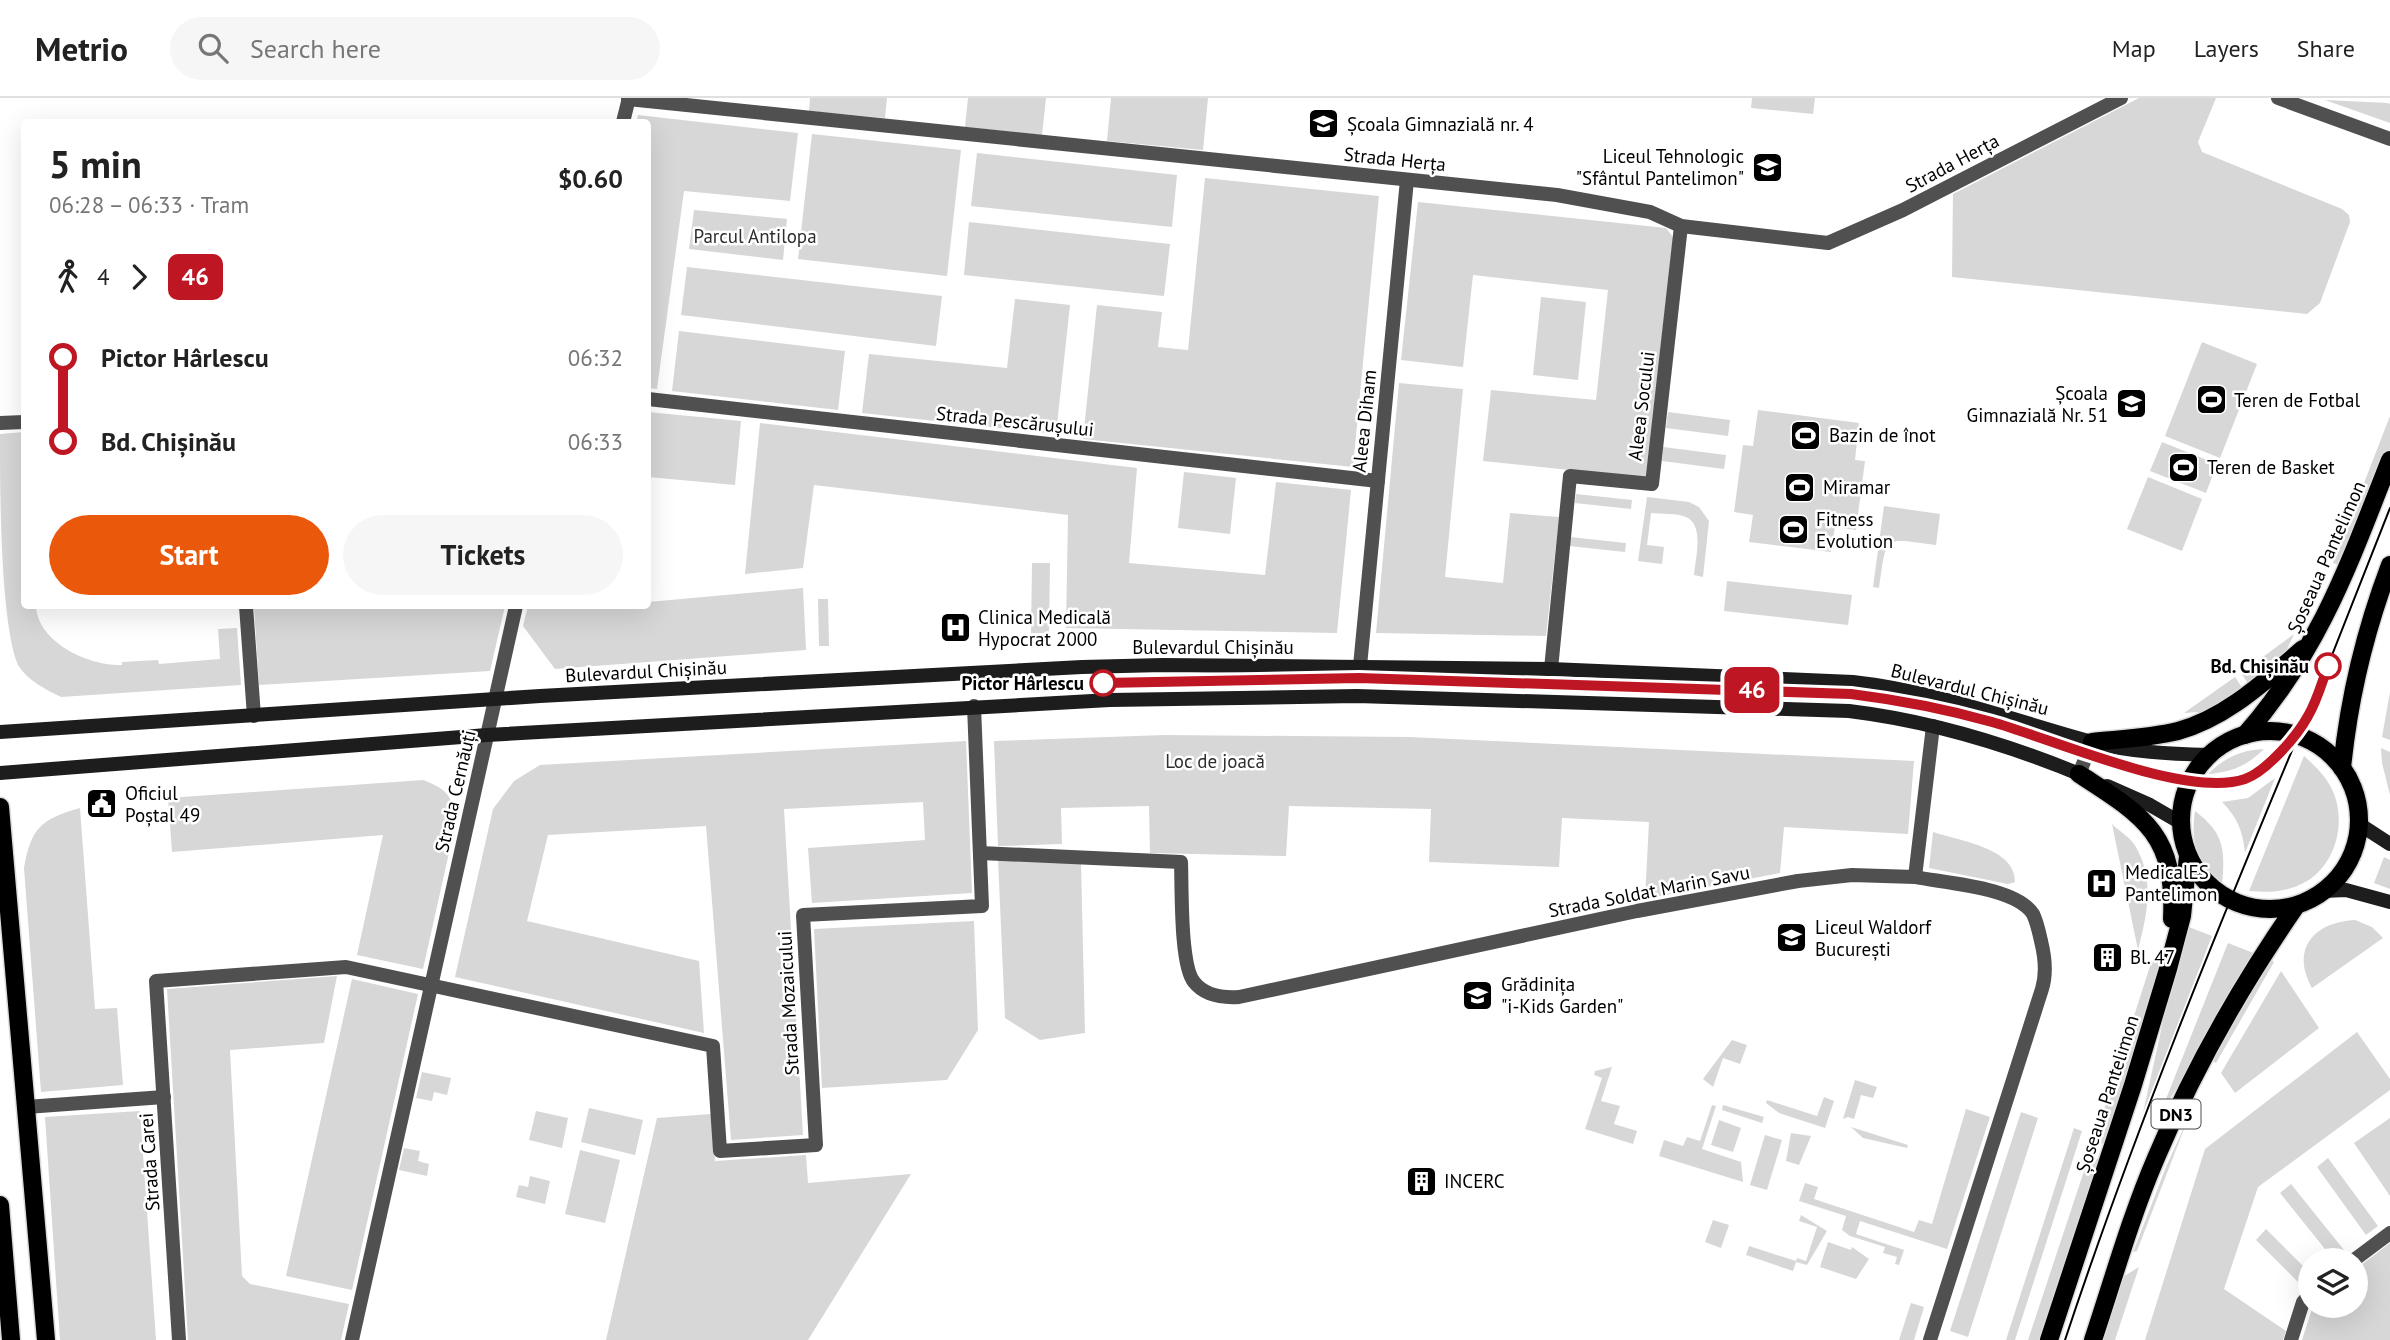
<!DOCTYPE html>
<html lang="en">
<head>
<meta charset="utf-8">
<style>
	:root { --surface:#fff; --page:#f6f6f6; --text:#222; --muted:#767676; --line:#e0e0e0; --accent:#ea580c }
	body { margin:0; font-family:"PT Sans",sans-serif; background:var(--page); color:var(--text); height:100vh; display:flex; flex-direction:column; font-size:26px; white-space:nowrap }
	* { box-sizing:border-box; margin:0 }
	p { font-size:23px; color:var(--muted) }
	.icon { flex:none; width:38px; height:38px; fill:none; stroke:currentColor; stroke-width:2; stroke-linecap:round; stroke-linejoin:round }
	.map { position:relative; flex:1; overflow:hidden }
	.details { position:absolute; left:21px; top:21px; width:630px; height:490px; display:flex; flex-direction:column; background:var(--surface); border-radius:7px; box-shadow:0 7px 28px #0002 }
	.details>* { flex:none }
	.badge { padding:0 14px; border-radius:10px; font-size:24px; line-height:46px }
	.fabs { position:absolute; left:2298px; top:1150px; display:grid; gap:14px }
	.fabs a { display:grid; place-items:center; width:70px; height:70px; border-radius:50%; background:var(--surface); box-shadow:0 7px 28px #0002; font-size:35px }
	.map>.badge { position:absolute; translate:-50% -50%; box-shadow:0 0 0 4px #fff }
	.legs { display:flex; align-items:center; gap:10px; height:77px; padding:0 28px; font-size:23px }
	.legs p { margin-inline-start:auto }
	.headline { display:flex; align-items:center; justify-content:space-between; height:119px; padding:0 28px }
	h1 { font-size:38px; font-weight:700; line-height:52px }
	.button { display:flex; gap:14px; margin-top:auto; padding:14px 28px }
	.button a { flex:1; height:80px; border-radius:42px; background:var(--accent); color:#fff; font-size:28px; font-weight:700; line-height:80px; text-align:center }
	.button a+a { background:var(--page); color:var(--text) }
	ul { padding:0 28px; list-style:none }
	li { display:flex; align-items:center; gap:24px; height:84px; font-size:26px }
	li i { display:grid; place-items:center; width:10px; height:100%; margin:0 9px; background:currentColor }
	li i::after { content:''; width:18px; height:18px; margin:-9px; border:5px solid; border-radius:50%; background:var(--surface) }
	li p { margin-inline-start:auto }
	li:first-child i { background:linear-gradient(#0000 50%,currentColor 0) }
	li:last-child i { background:linear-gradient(currentColor 50%,#0000 0) }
	header { display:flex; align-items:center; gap:42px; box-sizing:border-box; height:98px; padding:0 35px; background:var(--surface); border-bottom:2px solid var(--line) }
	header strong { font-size:33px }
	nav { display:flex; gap:38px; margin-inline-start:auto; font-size:24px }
	.search { width:490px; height:63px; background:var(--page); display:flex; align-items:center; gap:18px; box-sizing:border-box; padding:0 24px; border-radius:38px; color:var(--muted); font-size:26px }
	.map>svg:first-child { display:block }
</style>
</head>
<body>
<header>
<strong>Metrio</strong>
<div class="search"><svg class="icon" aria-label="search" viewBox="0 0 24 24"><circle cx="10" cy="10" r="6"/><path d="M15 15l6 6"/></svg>Search here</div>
<nav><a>Map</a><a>Layers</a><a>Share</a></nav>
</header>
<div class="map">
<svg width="2390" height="1242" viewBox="0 0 2390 1242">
	<rect width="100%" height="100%" fill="#fff"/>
	<!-- green -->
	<g fill="#d7d7d7">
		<polygon points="810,0 887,0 885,20 809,13"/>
		<polygon points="968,0 1046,0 1042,37 965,29"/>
		<polygon points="1111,0 1208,0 1203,52 1107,43"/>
		<polygon points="1752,0 1815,0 1813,16 1751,10"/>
		<polygon points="2139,0 2216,0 2198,44 2202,54 2342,111 2349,117 2350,124 2320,205 2307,216 1952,179 1953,96"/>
		<polygon points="2325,2 2388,5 2390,6 2390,25"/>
		<polygon points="638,17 798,35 790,103 684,93 657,291 648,290 648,24 636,24"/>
		<polygon points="812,36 961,52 947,178 798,161"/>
		<polygon points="977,55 1177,77 1172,129 971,108"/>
		<polygon points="1205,80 1379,98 1353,369 1083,341 1097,207 1162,214 1158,249 1188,252"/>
		<polygon points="1418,104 1666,130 1673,139 1646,380 1483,363 1491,292 1596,302 1608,192 1473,177 1463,269 1401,262"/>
		<polygon points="694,112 787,121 783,162 689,151"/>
		<polygon points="969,124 1170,146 1164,198 964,177"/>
		<polygon points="687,169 942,198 936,248 681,217"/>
		<polygon points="1541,199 1586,204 1578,282 1533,277"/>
		<polygon points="1015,201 1070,207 1056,336 862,315 869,256 1007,270"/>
		<polygon points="679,233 845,253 838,312 672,293"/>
		<polygon points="2202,244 2257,266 2220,360 2165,338"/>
		<polygon points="1399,285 1463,291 1445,479 1503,485 1510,415 1559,419 1546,538 1376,535"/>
		<polygon points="1758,312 1859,325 1855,362 1865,363 1856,432 1835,429 1831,454 1749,444 1753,417 1734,414 1743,347 1753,348"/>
		<polygon points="648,314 741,323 735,387 648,379"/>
		<polygon points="1668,314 1730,322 1728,338 1666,330"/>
		<polygon points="2390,318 2390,353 2345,469 2333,465"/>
		<polygon points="760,325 1137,370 1129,465 1265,477 1276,384 1351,392 1337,535 1066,530 1068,417 814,387 803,470 745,476"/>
		<path d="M24,334V508H36C38,545 89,568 122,567V564L158,562L159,566L220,561L218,531L237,530L241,587L61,599C45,591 28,583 18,567C0,525 0,389 0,336Z"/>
		<polygon points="2162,344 2217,366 2206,395 2150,373"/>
		<polygon points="1663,349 1726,357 1724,371 1662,363"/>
		<polygon points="1184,374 1236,380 1230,436 1178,430"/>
		<polygon points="2148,379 2202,401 2182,453 2127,431"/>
		<polygon points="1576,396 1632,402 1631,411 1575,405"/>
		<path d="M1647,399L1689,404L1699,409L1709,423L1703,479L1694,477C1695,462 1705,427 1686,419C1677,415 1661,416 1651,415L1647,447L1664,449L1662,466L1638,463Z"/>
		<path d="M1884,408L1940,416L1936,447C1882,440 1887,436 1879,490L1873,489Z"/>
		<polygon points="1570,439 1626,445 1625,454 1569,448"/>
		<polygon points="1032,465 1050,465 1049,535 1031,535"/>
		<polygon points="1727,483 1852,497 1848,527 1724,513"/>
		<polygon points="803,490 806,552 555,571 523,528 528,508 648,508 648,504"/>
		<polygon points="818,501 828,501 829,548 819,548"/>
		<polygon points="254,508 505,508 490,573 259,587"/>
		<polygon points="2294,536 2281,564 2251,590 2241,575"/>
		<polygon points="2235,579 2245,594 2216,613 2184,615"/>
		<polygon points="2390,594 2390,642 2382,639"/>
		<polygon points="1165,637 1409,639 1914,663 1908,736 1784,729 1780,775 1645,801 1649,724 1562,720 1559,769 1429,764 1431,711 1289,708 1286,758 1150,755 1149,708 1061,710 1062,746 998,748 994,643"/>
		<polygon points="966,643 972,795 812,805 808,750 925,742 923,704 784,711 803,1037 731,1042 706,728 548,737 527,823 699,863 704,935 455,879 493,711 514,683 540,667"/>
		<polygon points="2381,650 2390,654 2390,697 2382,665"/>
		<path d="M2264,651C2247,668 2232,674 2208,676C2224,660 2241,652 2264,651Z"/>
		<path d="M2304,658C2316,669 2328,680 2334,696C2346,726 2335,766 2307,783C2289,794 2269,795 2249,793Z"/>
		<path d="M2275,680L2245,755C2243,733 2237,719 2222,704L2248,700Z"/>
		<path d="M423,682C449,692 454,699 455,728L423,871L357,857L383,737L172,754L168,700Z"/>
		<path d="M80,710L95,911L117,910L123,987L41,994L24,770C31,730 41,721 80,710Z"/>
		<path d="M2195,713C2225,736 2225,752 2222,788C2198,763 2190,747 2195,713Z"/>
		<path d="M2112,726C2119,733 2131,740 2136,749C2155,783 2147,817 2138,852Z"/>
		<path d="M1933,734C1960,743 2016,750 2015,784L2008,786L1929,770Z"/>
		<polygon points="2384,759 2390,762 2390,791 2374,785"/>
		<polygon points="998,761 1081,764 1085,935 1040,942 1005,920"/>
		<path d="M2355,822L2372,829L2383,840L2312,890C2290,851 2314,824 2355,822Z"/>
		<polygon points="974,823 978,932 947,982 822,990 814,831"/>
		<polygon points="2184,827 2212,838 2143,1015"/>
		<polygon points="2228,845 2256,856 2158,1021"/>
		<polygon points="2267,860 2274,864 2216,965 2209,961"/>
		<polygon points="2152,862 2165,866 2108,1041 2090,1055"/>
		<polygon points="2281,873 2319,930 2235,995 2221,975"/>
		<polygon points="337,878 324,945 230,952 242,1178 250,1186 349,1206 341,1242 188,1242 167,891"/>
		<polygon points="352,881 418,896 352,1192 286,1178"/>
		<polygon points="2357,934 2390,981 2390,992 2258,1089 2224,1191 2286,1233 2283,1242 2145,1242 2205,1051"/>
		<polygon points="1732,942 1747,947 1740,966 1723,960 1713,989 1703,981"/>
		<polygon points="1612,969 1601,1003 1620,1008 1614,1026 1637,1033 1633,1046 1585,1031 1602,980 1594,977 1595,973"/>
		<polygon points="422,974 451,980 447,997 434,994 432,1003 416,1000"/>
		<polygon points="1855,982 1877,989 1873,1000 1861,997 1854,1021 1848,1019 1843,1021"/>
		<polygon points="1824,999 1834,1003 1825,1030 1779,1015 1766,1005 1767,1002 1817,1018"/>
		<polygon points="1712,1007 1716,1008 1702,1051 1741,1064 1743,1084 1659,1058 1664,1042 1683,1048 1687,1039 1700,1043"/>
		<polygon points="1723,1007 1764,1019 1762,1025 1722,1012"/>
		<polygon points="589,1010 643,1022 635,1057 581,1044"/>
		<polygon points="1966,1011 1990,1019 1947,1151 1860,1123 1856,1136 1904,1152 1899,1167 1895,1166 1897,1159 1883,1155 1885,1149 1850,1138 1842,1132 1846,1118 1799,1103 1805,1085 1818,1089 1814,1101 1914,1134 1919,1122 1932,1126"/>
		<polygon points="140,1013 156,1242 60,1242 45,1019"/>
		<polygon points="536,1013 568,1020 562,1050 529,1042"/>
		<polygon points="2021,1014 2038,1020 1968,1239 1950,1233"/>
		<polygon points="711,1016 715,1063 806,1057 808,1085 911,1076 808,1242 606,1242 657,1020"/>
		<polygon points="2189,1018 2137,1153 2133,1154 2166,1069"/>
		<polygon points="2390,1020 2390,1098 2354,1045"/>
		<polygon points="1719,1022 1741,1030 1733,1054 1711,1047"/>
		<polygon points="1851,1029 1908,1047 1907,1050 1863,1040"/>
		<polygon points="2074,1030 2082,1033 2015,1242 2006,1242"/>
		<polygon points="1791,1035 1811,1038 1799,1067 1786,1063"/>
		<polygon points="1765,1037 1782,1042 1767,1092 1750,1087"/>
		<polygon points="404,1050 420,1053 418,1063 429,1066 427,1078 399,1072"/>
		<polygon points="580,1052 620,1062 605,1125 565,1116"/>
		<polygon points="2104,1056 2042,1242 2028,1242 2085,1070"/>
		<polygon points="2328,1060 2378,1128 2366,1137 2317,1069"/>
		<polygon points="530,1078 550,1083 545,1106 516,1099 519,1087 528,1089"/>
		<polygon points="2291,1086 2344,1152 2333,1161 2280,1095"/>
		<polygon points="1801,1117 1827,1133 1807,1167 1796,1164 1793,1173 1746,1157 1749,1148 1796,1163 1797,1160 1806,1163 1817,1129 1799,1123"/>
		<polygon points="1713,1122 1729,1127 1721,1150 1705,1144"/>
		<polygon points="2266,1131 2310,1175 2301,1187 2256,1142"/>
		<polygon points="1828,1144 1851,1152 1852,1149 1869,1161 1856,1181 1820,1169"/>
		<polygon points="2390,1145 2390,1242 2302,1242 2313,1208 2356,1208 2356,1171"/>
		<polygon points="2139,1169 2115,1242 2101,1242 2121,1180"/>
		<polygon points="1911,1205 1924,1209 1914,1242 1899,1242"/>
	</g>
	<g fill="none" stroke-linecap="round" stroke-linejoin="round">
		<defs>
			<g id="primary">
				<circle cx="2270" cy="722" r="89"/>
				<path d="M2245,637C2320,551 2349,466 2390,362"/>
				<path d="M2092,644C2121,641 2150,640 2178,633C2226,620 2265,583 2303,551"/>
				<path d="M2342,670C2349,599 2365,533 2390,467"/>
				<path d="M2079,676C2144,718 2176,736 2172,821"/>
				<polyline points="0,709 46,1242"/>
				<polyline points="0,1107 11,1242"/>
				<polyline points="2049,1242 2133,987 2168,871 2182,818 2188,758"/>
				<path d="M2093,1242C2113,1182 2131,1118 2156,1060C2193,972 2242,886 2296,808"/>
			</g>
		</defs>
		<!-- primary casing -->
		<use href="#primary" stroke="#dbdbdb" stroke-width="21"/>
		<!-- minor -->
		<g stroke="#505050" stroke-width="14">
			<polyline points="2278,0 2390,41"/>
			<polyline points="628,1 1557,97 1650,114 1681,128 1828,145 1903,112 2121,0"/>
			<polyline points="623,24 629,0"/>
			<polyline points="648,301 1378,383"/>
			<polyline points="0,325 24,324"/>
			<polyline points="246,508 254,618"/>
			<polyline points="1360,568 1407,82"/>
			<polyline points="1551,571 1570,378 1652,386 1681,128"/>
			<polyline points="2079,676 2092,644"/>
			<path d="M980,755L1181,764C1182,789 1180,867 1194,884C1205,898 1223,900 1239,899L1637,813L1798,783L1852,777L1915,779L1933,628"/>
			<path d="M1915,779C1944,785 2016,789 2033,816C2037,824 2039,834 2041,843C2045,859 2047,875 2042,891L1930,1242"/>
			<polyline points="26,1009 164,999"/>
			<polyline points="2354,1162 2390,1135"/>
			<polyline points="179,1242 156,883 346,869 713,948 720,1053 816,1047 803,817 982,808 974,608"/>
			<polyline points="352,1242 516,508"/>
			<polyline points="2291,1242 2303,1204 2310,1196"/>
		</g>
		<!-- secondary -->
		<g stroke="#1d1d1d" stroke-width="14">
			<path d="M0,634L540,598L1082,569L1163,567L1551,571L1853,584C1935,593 2012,622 2092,644C2130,654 2170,656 2209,657"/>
			<path d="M0,675L487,637L1110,602L1357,598L1849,613C1931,623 2013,648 2089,680"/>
			<polyline points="2107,688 2150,707 2181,725"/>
			<polyline points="2359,726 2390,746"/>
			<polyline points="2323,793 2346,792 2390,804"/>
		</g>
		<!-- primary -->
		<use href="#primary" stroke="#000" stroke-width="18"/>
		<!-- tram -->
		<path stroke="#000" stroke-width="2" d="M2065,1242C2133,1037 2215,837 2298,638L2308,618L2390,410"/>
	</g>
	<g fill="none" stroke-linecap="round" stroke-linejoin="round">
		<defs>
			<path id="line-1" d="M1103,585L1359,580L1851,596C1899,602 1946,611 1992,624C2053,641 2187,701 2245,681C2267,673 2297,638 2308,618C2317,603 2322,584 2328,568"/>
		</defs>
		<!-- line-1 casing -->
		<use href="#line-1" stroke="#fff" stroke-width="16"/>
		<!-- line-1 -->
		<use href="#line-1" stroke="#be1622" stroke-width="10"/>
	</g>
	<!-- icons -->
	<defs>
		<symbol id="school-square" viewBox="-11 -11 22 22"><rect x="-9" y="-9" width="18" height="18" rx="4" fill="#000" stroke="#fff"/><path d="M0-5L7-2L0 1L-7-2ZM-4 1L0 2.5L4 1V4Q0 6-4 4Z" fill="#fff"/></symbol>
		<symbol id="stadium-square" viewBox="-11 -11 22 22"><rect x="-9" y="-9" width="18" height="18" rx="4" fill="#000" stroke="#fff"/><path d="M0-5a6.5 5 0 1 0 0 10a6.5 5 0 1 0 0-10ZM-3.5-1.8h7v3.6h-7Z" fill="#fff"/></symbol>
		<symbol id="hospital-square" viewBox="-11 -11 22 22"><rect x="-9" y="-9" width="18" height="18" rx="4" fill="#000" stroke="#fff"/><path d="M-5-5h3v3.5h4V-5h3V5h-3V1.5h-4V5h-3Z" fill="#fff"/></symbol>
		<symbol id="civic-square" viewBox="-11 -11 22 22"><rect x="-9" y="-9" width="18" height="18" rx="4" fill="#000" stroke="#fff"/><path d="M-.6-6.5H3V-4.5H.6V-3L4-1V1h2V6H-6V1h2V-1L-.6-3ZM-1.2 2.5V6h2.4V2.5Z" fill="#fff"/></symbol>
		<symbol id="building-square" viewBox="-11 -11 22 22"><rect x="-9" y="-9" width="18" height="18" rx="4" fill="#000" stroke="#fff"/><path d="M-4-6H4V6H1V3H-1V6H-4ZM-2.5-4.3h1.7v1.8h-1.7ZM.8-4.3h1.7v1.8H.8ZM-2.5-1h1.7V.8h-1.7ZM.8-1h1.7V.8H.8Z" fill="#fff"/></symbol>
	</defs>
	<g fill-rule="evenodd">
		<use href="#school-square" x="1306" y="8" width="35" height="35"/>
		<use href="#school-square" x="1750" y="52" width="35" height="35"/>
		<use href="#stadium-square" x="2194" y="284" width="35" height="35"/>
		<use href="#school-square" x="2114" y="288" width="35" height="35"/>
		<use href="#stadium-square" x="1788" y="320" width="35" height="35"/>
		<use href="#stadium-square" x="2166" y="352" width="35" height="35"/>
		<use href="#stadium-square" x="1782" y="372" width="35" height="35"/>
		<use href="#stadium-square" x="1776" y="414" width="35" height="35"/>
		<use href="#hospital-square" x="938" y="512" width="35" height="35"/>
		<use href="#civic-square" x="84" y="688" width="35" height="35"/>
		<use href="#hospital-square" x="2084" y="768" width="35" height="35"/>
		<use href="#school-square" x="1774" y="822" width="35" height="35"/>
		<use href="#building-square" x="2090" y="842" width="35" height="35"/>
		<use href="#school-square" x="1460" y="880" width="35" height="35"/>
		<use href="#building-square" x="1404" y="1066" width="35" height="35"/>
	</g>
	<!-- markers -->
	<g fill="#fff" stroke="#be1622" stroke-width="3.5">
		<circle cx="2328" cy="568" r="12"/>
		<circle cx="1103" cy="585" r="12"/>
	</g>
	<g text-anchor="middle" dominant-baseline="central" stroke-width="5" stroke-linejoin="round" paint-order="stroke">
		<!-- shield labels -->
		<rect fill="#fff" stroke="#4c4c4c" stroke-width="2" x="2151.5" y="1001.5" width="49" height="29" rx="5"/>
		<g font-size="18" font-weight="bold" fill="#000">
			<text x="2176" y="1016">DN3</text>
		</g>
		<!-- poi labels -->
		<g font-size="19" fill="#000" stroke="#fff" text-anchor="start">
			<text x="1347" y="26">Școala Gimnazială nr. 4</text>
			<text x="1744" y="58" text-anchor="end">Liceul Tehnologic<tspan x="1744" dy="22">"Sfântul Pantelimon"</tspan></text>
			<text x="2108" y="295" text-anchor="end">Școala<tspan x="2108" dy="22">Gimnazială Nr. 51</tspan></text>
			<text x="2234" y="302">Teren de Fotbal</text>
			<text x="1829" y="337">Bazin de înot</text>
			<text x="2207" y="369">Teren de Basket</text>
			<text x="1823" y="389">Miramar</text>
			<text x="1816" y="421">Fitness<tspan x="1816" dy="22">Evolution</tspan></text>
			<text x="978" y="519">Clinica Medicală<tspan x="978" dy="22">Hypocrat 2000</tspan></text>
			<text x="125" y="695">Oficiul<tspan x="125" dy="22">Poștal 49</tspan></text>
			<text x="2125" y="774">MedicalES<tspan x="2125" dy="22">Pantelimon</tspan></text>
			<text x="1815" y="829">Liceul Waldorf<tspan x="1815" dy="22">București</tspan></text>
			<text x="2130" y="859">Bl. 47</text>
			<text x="1501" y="886">Grădinița<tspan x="1501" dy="22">"i-Kids Garden"</tspan></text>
			<text x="1444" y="1083">INCERC</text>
		</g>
		<!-- street labels -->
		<g font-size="19" fill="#000" stroke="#fff">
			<text transform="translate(1395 61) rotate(6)">Strada Herța</text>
			<text transform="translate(1952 65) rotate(-28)">Strada Herța</text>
			<text transform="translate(1641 308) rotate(-83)">Aleea Socului</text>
			<text transform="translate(1015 323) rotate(6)">Strada Pescărușului</text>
			<text transform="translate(1364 323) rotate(-84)">Aleea Diham</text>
			<text transform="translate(2326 459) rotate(-66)">Șoseaua Pantelimon</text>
			<text x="1213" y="549">Bulevardul Chișinău</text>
			<text transform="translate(646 573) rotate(-3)">Bulevardul Chișinău</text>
			<text transform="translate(1970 591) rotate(14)">Bulevardul Chișinău</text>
			<text transform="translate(455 693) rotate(-77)">Strada Cernăuți</text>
			<text transform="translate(1649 793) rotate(-11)">Strada Soldat Marin Savu</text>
			<text transform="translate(788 905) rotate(-93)">Strada Mozaicului</text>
			<text transform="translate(2107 996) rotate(-72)">Șoseaua Pantelimon</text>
			<text transform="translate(149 1064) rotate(-94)">Strada Carei</text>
		</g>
		<!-- park labels -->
		<g font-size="19" fill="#2e2e2e" stroke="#fff">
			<text x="755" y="138">Parcul Antilopa</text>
			<text x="1215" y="663">Loc de joacă</text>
		</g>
		<!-- stop labels -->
		<g font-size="19" font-weight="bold" fill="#000" stroke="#fff" text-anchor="end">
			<text x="2309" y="568">Bd. Chișinău</text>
			<text x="1084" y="585">Pictor Hârlescu</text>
		</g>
	</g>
</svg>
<div class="fabs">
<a><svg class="icon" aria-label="layers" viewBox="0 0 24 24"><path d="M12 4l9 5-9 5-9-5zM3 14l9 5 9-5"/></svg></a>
</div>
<b class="badge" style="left:1752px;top:592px;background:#be1622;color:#fff">46</b>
<section class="details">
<div class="headline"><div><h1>5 min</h1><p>06:28 – 06:33 · Tram</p></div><b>$0.60</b></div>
<div class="legs"><svg class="icon" aria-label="walk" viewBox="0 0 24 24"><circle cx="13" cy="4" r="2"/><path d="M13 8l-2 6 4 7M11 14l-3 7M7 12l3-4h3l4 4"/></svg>4<svg class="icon" aria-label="forward" viewBox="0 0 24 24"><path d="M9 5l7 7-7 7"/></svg><b class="badge" style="background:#be1622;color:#fff">46</b></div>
<ul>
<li><i style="color:#be1622"></i><b>Pictor Hârlescu</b><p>06:32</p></li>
<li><i style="color:#be1622"></i><b>Bd. Chișinău</b><p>06:33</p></li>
</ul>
<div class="button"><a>Start</a><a>Tickets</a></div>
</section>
</div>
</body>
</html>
